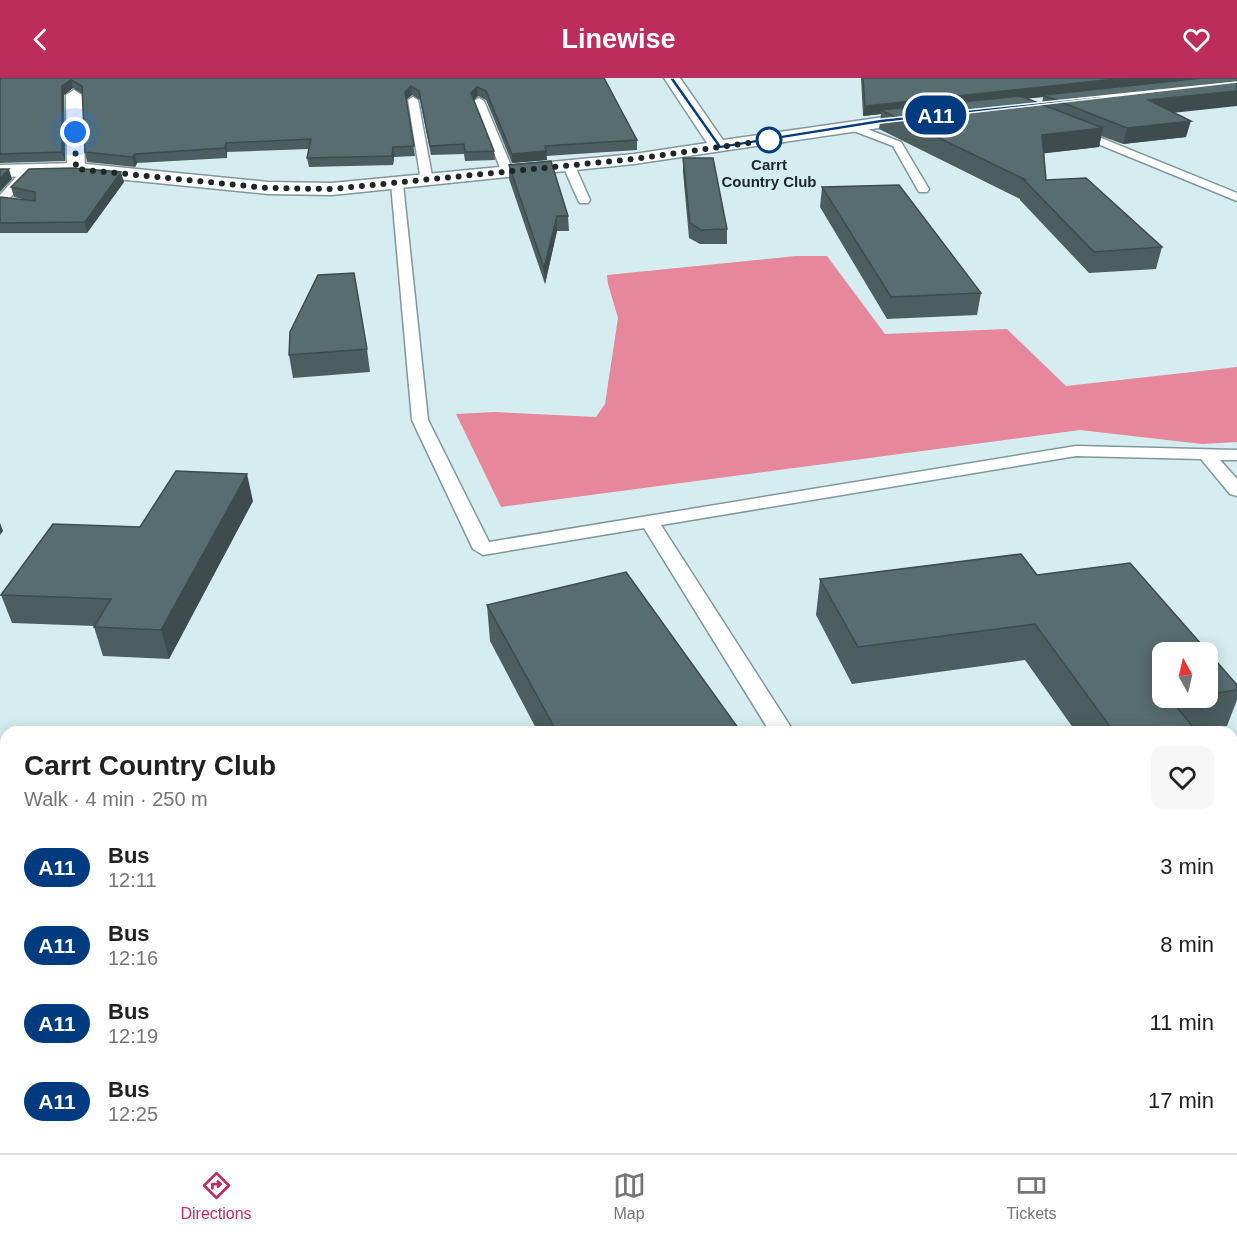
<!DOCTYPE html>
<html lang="en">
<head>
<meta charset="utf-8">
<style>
	:root { --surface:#fff; --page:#f6f6f6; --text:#202124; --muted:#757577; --line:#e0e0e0; --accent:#bc2d5c }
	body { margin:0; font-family:Helvetica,sans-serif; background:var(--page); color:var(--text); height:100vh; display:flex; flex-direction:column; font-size:22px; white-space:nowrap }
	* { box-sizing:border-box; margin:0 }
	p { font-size:20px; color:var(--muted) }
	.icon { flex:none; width:33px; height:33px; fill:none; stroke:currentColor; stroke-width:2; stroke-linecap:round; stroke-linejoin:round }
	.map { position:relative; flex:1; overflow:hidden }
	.panel { position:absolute; left:0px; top:648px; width:1238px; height:428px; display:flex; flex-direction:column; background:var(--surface); border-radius:18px 18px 0 0; box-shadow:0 3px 15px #0003 }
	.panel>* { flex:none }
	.badge { padding:0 12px; border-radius:20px; font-size:21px; line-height:39px }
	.needle { width:39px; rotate:352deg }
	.tools { position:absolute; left:1152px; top:564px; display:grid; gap:12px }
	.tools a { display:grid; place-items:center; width:66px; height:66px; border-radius:12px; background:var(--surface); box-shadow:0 3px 15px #0003; font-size:30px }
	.you { position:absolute; width:30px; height:30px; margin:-15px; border:4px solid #fff; border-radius:50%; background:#1a73e8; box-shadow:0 0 0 9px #1a73e833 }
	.map>.badge { position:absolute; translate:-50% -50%; box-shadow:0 0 0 3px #fff }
	.round { display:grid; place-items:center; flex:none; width:63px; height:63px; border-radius:12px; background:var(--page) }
	.headline { display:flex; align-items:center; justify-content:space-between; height:102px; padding:0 24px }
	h1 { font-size:28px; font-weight:700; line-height:45px }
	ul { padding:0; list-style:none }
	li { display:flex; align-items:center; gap:18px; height:78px; padding:0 24px }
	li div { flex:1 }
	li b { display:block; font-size:22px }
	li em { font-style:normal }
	li .badge { min-width:66px; font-weight:700; text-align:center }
	header { display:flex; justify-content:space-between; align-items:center; height:78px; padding:0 24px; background:var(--accent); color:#fff; font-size:27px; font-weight:700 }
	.menu { display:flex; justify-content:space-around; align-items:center; height:84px; border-top:2px solid var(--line); background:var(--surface); font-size:16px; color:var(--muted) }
	.menu a { display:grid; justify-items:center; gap:3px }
	.menu .selected { color:var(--accent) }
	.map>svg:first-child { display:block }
</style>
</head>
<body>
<header><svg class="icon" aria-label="back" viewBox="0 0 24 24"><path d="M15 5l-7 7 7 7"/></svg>Linewise<svg class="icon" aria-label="heart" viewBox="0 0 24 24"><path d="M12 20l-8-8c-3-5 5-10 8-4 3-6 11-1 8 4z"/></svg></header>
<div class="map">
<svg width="1237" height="1075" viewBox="0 0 1237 1075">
	<rect width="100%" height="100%" fill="#d5edf0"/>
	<!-- green -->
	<polygon fill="#fbc5cf" points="6,1011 6,1070 836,1070 837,1075 0,1075 0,1017"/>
	<!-- forest -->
	<polygon fill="#e7879b" points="796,178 827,178 885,256 1007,251 1066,308 1237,289 1237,364 1202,366 1080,352 501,429 456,336 494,334 596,339 605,326 618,240 608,206 607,197"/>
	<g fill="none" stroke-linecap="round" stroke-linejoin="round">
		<defs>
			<g id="service">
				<polygon points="413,19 418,22 433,103 427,107 421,103 408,22"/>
				<polygon points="479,20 484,23 514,95 512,98 502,95 474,23"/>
				<polygon points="846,46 854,46 901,64 929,111 927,114 919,114 893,68 846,50"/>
				<polygon points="1071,51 1079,51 1237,115 1237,123 1071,55"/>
				<polygon points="569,84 575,88 590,122 588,125 580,125 578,122 563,88"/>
				<polygon points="29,88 35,92 9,121 26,124 26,130 0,128 0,117 25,89"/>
				<polygon points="397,102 403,106 428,342 489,464 1076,368 1237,372 1237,382 1220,382 1237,401 1237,418 1230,416 1201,381 1076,378 661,447 794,654 770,654 644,450 483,477 473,471 412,342 391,106"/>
				<rect x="1232" y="759" width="5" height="20"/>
			</g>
			<polygon id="minor" points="74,12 82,17 85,91 76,97 67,91 66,17"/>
			<polygon id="tertiary" points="664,0 680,0 723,62 926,33 934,38 926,43 634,86 332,117 268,116 76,97 0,99 0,87 76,85 268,104 332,105 634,76 707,65"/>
		</defs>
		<!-- service casing -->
		<use href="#service" stroke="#81979b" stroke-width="3"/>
		<!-- minor casing -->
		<use href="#minor" stroke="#81979b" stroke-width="3"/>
		<!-- tertiary casing -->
		<use href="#tertiary" stroke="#81979b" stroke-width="3"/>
		<!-- service -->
		<use href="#service" fill="#fff" fill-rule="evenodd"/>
		<!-- minor -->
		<use href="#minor" fill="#fff" fill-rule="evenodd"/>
		<!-- tertiary -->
		<use href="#tertiary" fill="#fff" fill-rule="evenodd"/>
	</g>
	<!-- wall -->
	<g fill="#4c5e60" fill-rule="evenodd">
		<polygon points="0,0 604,0 637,62 637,72 546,78 547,82 512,85 486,22 478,18 474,22 494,73 495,82 465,83 464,76 431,77 420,22 412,17 406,22 415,78 394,79 393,87 309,89 307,80 309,71 227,74 227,80 137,85 135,89 87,84 85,74 82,16 73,10 64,17 65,83 0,85"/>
		<path d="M861,0H1237L1174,35L1186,59L1123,66L1101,58L1099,69L1044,75L1046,102L1162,169L1156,191L1089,195L1020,122V121L879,51L881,36L863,38ZM1043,19L1042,26L1027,20Z"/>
		<polygon points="683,80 727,151 727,166 700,166 689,160 683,94"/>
		<polygon points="509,87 568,138 569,153 557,153 545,206 509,101"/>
		<polygon points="124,104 87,155 0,155 0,119 26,122 14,119 11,109"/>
		<polygon points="822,109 981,215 977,237 887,241 820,129"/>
		<polygon points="367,271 370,294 293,300 289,277"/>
		<polygon points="253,423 169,581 103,578 94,549 95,548 12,545 1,517 140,449"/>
		<path d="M1021,476L1037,497L1130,485L1237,607V622L1227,648L1196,653L1197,654H1076L1025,582L852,606L816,537L820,501ZM1162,574H1208V620H1162Z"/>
		<polygon points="487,527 741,654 538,654 490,563"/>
	</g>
	<!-- shaded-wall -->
	<g fill="#3e4c4e">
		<polygon points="1125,0 1214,0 1043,17 1043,19 888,36 881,32 881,36 863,38 865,28"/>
		<polygon points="71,2 73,10 64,17 65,83 62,74 62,8"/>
		<polygon points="411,8 412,17 406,22 405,14"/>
		<polygon points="477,9 478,18 472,24 471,15"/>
		<polygon points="1237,13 1237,28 1144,38 1148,22"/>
		<polygon points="1191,43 1186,59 1123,66 1127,50"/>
		<polygon points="1103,50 1099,69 1039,76 1042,57"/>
		<polygon points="226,65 227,74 227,80 225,70"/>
		<polygon points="393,69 394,79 393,87 392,78"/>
		<polygon points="546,73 547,82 512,85 512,76"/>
		<polygon points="135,76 137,85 135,89 132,79"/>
		<polygon points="9,91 12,101 0,114 0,101"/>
		<polygon points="121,94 124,104 87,155 85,144"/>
		<polygon points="557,138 557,153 545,206 544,190"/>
		<polygon points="247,396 253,423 169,581 161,552"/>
		<polygon points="0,445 3,453 0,457"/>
	</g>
	<!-- building -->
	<g fill="#586d70" stroke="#3e4c4e" stroke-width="1.5">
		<polygon points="0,0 604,0 637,62 545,68 546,73 512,76 486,13 477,9 471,15 494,73 465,74 464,66 430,68 419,13 411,8 405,14 414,68 393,69 392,78 307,80 311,61 226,65 225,70 135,76 132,79 85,74 82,8 71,2 62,8 62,74 0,76"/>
		<polygon points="863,0 1125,0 865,28"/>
		<polygon points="1202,0 1237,0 1237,13 1148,22 1191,43 1127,50 1043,17"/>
		<polygon points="1020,18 1103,50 1042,57 1046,102 1086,100 1162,169 1094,174 1024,102 1026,102 881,32"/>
		<polygon points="683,80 713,80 727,151 701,152 690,145"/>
		<polygon points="551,83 568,138 557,138 544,190 509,87"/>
		<polygon points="73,90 121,94 85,144 0,145 0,119 35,123 35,114 11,109 29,91"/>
		<polygon points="0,91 9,91 0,101"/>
		<polygon points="899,107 981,215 891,219 822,109"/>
		<polygon points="354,195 367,271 289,277 290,254 318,197"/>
		<polygon points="176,393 247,396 161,552 94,549 111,521 1,517 53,446 140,449"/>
		<polygon points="1021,476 1037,497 1130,485 1237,607 1237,612 1208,616 1208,574 1162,574 1162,620 1185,620 1171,622 1197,654 1114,654 1035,546 858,569 820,501"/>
		<polygon points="626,494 741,654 557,654 487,527"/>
	</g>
	<!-- line -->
	<polygon fill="#003b80" stroke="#fff" stroke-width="1.5" points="669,0 674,0 721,67 881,41 1237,4 881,45 719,71"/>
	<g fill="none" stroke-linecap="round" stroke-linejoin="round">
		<!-- walk -->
		<polyline stroke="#1d2628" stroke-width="6" stroke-dasharray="0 10.8" points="75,54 76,91 268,110 332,111 634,81 769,62"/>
	</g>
	<!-- markers -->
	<circle fill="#fff" stroke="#003b80" stroke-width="3" cx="769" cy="62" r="12"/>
	<g text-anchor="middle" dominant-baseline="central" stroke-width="6" stroke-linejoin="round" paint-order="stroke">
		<!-- far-stop labels -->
		<g font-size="15" font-weight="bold" fill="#1d2628" stroke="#d5edf0">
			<text x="769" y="86">Carrt<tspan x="769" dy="17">Country Club</tspan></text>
		</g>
	</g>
</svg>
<div class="tools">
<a><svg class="needle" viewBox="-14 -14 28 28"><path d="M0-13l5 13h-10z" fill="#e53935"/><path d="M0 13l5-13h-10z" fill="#757577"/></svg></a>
</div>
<div class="you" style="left:75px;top:54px"></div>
<b class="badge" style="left:936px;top:37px;background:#003b80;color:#fff">A11</b>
<section class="panel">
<div class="headline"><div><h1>Carrt Country Club</h1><p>Walk · 4 min · 250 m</p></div><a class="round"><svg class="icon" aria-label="heart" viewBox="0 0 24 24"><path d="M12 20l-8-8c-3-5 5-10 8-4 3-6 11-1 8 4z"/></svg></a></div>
<ul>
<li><span class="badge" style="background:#003b80;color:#fff">A11</span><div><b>Bus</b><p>12:11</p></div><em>3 min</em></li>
<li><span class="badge" style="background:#003b80;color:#fff">A11</span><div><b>Bus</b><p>12:16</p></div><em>8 min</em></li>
<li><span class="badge" style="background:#003b80;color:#fff">A11</span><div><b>Bus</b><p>12:19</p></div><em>11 min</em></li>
<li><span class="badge" style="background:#003b80;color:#fff">A11</span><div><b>Bus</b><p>12:25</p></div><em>17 min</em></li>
</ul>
</section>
</div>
<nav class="menu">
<a class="selected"><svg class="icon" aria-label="directions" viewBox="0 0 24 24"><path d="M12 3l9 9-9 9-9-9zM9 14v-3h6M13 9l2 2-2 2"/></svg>Directions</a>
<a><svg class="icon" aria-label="map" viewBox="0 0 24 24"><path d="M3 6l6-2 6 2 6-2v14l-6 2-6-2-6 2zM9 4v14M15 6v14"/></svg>Map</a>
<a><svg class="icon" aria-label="tickets" viewBox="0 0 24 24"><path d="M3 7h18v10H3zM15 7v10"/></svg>Tickets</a>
</nav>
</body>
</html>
